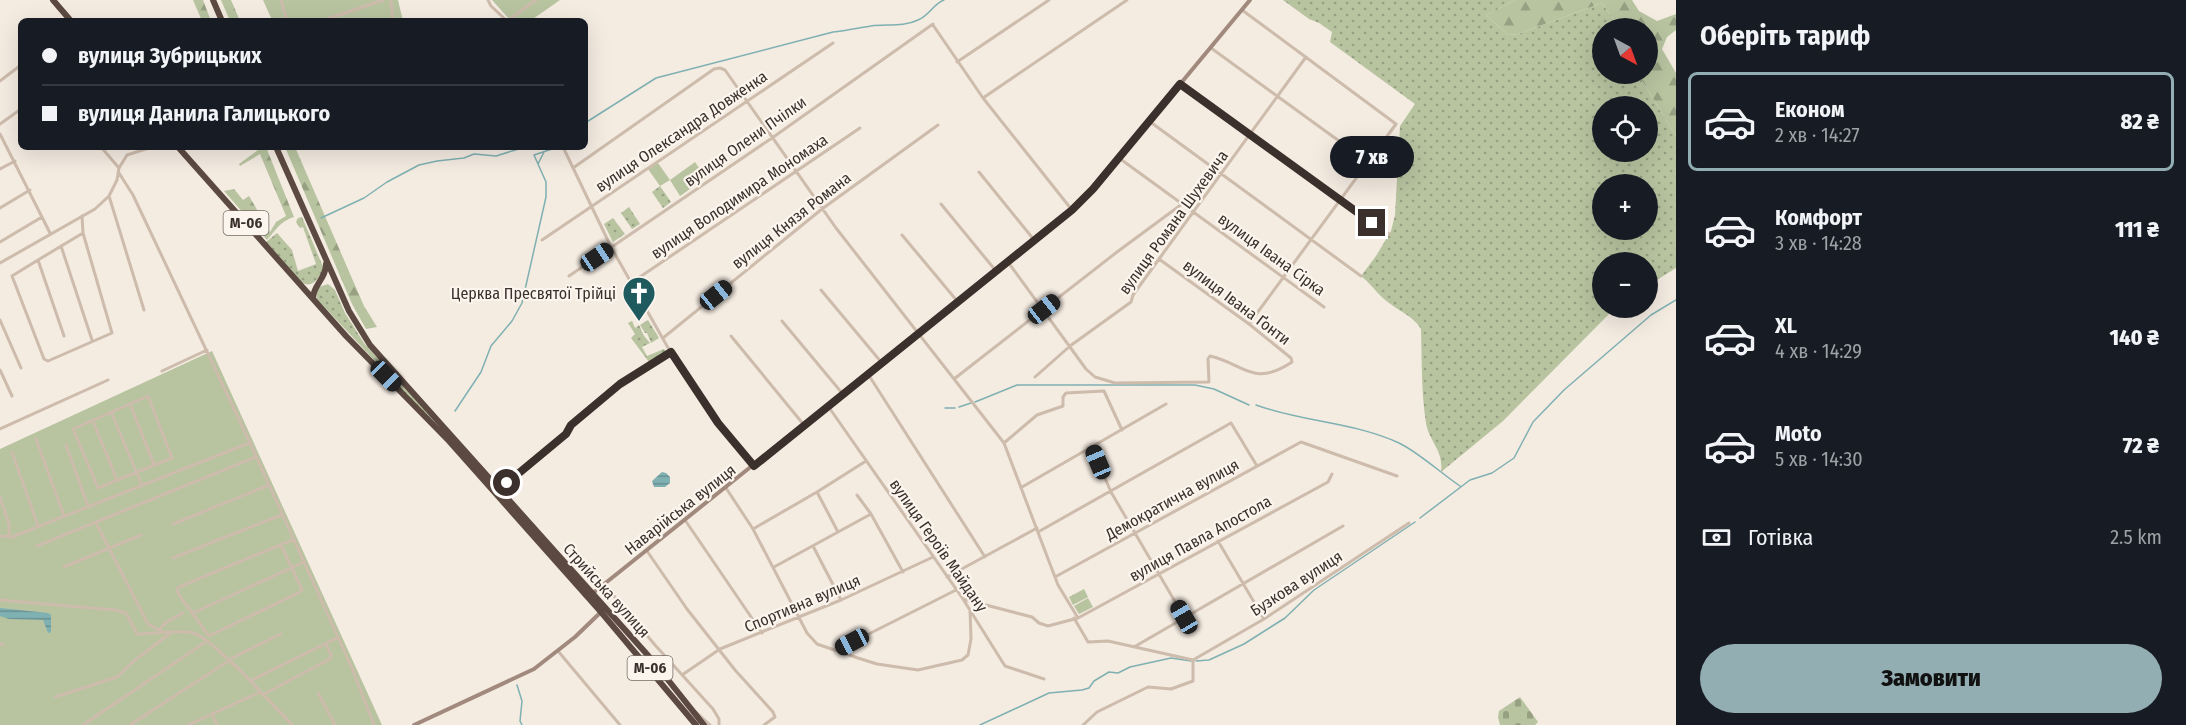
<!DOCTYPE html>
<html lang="uk">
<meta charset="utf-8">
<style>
body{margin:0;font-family:"Fira Sans Condensed",sans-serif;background:#242831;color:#f1f3f6;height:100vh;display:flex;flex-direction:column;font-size:22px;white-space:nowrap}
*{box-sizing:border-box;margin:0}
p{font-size:20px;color:#9ea1a6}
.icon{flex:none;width:33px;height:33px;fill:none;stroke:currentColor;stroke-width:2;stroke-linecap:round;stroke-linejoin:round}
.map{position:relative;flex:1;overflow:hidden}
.drawer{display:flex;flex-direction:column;background:#171b24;width:510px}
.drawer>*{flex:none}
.banner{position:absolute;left:18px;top:18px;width:570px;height:132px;border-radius:9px;box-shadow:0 6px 24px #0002;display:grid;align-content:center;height:132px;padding:0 24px;background:#171b24}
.needle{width:39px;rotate:139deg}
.tools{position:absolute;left:1592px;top:18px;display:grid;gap:12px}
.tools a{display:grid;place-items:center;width:66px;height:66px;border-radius:50%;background:#171b24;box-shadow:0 6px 24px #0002;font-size:30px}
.end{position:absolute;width:27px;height:27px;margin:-14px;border:8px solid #3b302b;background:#fff;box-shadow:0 0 0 3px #fff}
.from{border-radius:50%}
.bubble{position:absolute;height:42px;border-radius:21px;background:#171b24;box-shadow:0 6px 24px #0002;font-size:20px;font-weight:800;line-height:42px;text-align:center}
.car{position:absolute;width:18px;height:36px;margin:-18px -9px;border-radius:8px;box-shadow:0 0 4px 2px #0007;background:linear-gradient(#222 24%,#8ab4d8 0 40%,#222 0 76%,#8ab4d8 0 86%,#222 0)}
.banner b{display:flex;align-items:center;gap:21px;height:57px;font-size:22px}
.banner b+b{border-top:2px solid #363941}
.banner i{width:15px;height:15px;background:#f1f3f6}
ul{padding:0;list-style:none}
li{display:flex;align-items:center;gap:18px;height:99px;margin:0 12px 9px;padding:0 12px;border:3px solid transparent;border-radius:9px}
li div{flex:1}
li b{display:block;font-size:22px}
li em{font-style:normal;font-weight:800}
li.current{border-color:#92aeb2}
li>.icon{width:54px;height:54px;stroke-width:1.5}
h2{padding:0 24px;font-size:27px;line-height:72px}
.pay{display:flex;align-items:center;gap:15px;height:66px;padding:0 24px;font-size:22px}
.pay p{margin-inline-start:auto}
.action{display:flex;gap:12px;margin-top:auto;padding:12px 24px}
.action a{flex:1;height:69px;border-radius:36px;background:#92aeb2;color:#111;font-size:24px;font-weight:800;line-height:69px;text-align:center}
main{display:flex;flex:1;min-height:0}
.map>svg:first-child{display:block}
.grass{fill:url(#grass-dots);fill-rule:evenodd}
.forest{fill:url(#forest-firs)}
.cemetery{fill:url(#cemetery-stones)}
.park{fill:url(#park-tufts)}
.garden{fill:#b8c4a0}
.water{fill:url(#water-rules)}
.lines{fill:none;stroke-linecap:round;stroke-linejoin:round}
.stream{stroke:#7fb0b2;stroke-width:1.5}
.street{stroke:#cdbbac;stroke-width:3}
.secondary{stroke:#a18a7d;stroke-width:4}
.highway{stroke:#5c4a42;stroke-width:6}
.route{stroke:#3b302b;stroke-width:8}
.labels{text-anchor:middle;stroke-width:4.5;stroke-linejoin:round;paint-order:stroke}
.shield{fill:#fbf5ee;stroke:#756b66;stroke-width:1.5}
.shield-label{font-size:15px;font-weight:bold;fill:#3b302b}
.street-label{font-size:16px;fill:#3b302b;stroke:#fbf5ee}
.poi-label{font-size:16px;fill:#3b302b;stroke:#fbf5ee;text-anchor:end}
</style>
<main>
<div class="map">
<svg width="1676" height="725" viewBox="0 0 1676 725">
<defs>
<pattern id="grass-dots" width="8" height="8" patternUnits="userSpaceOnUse" patternTransform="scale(1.5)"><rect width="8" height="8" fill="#b8c4a0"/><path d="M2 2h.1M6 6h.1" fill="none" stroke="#97a083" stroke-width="1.8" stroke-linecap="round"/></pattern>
<pattern id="forest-firs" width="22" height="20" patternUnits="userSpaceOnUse" patternTransform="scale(1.5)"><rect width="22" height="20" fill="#b8c4a0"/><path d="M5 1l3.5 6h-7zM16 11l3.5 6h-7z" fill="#97a083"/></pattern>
<pattern id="cemetery-stones" width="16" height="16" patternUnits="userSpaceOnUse" patternTransform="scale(1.5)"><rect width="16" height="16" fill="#b8c4a0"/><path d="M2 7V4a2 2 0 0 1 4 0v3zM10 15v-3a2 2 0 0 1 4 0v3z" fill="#97a083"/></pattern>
<pattern id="park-tufts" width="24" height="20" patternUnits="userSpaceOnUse" patternTransform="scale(1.5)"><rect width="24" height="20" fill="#b8c4a0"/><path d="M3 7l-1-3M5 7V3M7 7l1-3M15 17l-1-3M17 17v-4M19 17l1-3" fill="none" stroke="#97a083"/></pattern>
<pattern id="water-rules" width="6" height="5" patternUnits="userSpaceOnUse" patternTransform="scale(1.5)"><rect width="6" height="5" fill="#7fb0b2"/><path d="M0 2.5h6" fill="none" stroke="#699091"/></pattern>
</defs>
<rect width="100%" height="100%" fill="#f4ebe1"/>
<path class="grass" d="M1283,0H1515L1486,15L1508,35L1518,34L1602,3L1614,20L1609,28H1602V74H1638L1676,136V268L1647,286V262H1602V308H1615L1503,421L1441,472C1444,450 1429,442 1426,423C1421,392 1422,360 1421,329C1413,315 1396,310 1384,299C1376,292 1370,283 1361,276L1376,256L1391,231L1395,215L1400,126L1415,104L1330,42L1332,32L1319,23L1309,19ZM1602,106H1647V152H1602ZM1602,184H1647V230H1602Z
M660,186L671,202L663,208L652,192Z
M629,207L640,224L632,229L621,213Z
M302,217L324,269C318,278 314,288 302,283L266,242L277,233L292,250L298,271L316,264L303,227L300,228L296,222L298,218Z
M613,218L625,234L613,242L604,224Z
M328,284L335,290L345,313L364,343L537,534L317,299L316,293L319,287Z
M648,320L659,338L651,343L647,333H645L640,325Z
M632,321L635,328L639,325L644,336L650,343L642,347L647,356L664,349L667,353L649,362L631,338L635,334L628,323Z"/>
<path class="forest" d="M193,0H203L211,21H202Z
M221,0H231L240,21H230Z
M1515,0H1632L1639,11L1657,21L1676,14V30L1667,37L1662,49L1676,73V136L1638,74H1647V28H1609L1614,20L1602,3L1518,34L1508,35L1486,15Z
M257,147H266L294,217C280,221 276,230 267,240L224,191L234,189L243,200L249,196L270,232L276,222L286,216L260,154L240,166L239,164L258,150Z
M285,147H295L364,306L377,327L366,329L352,304Z"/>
<path class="cemetery" d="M1520,697L1538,722L1535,725H1500L1498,717L1499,711Z"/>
<path class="park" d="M1084,589L1088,597L1073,605L1069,597Z"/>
<path class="garden" d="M263,0H398L403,21H271L272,20Z
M492,0H560L530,21H511Z
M695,162L706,178L680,196L670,180L660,186L648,169L658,163L670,180Z
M212,351L382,725H0V449Z
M1088,598L1093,607L1079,614L1074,606Z"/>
<path class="water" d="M662,472L666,473L670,477V483L665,487H654L652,481Z
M0,608L48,613L51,615V632L48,633L43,620L9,619L0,616Z"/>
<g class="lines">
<path class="stream" d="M585,123L656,78L833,32C846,31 858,28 871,26C886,24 904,27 918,20C929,16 933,4 944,0
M538,164L544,152
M321,218L364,198L387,182L419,165L437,161L464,158L474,154L496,156L525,147
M975,402L1017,385H1195L1214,389L1249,405
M1256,405C1302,422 1354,422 1399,443C1418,452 1442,474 1460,486
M959,407L971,403
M945,408H955
M455,411L481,372L491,346L512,321L522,303L546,197V182L534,155L552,149
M1420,518L1470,480L1492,473L1514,458L1533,422L1564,390L1651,315L1676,300
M1196,661L1209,660L1244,644L1285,618L1314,590L1415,522
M517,685L522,701L520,721L522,725
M980,725L1049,693L1082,690L1089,688L1094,681L1109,672L1118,673L1130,667L1171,658L1191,661"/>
<path class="street" d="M281,0L286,17L282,21
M391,0L393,21
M488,0L491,6L507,21
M1242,10L1396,124L1249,324
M321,21L383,0
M507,21L536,0
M933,25L983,98L1072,210
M1211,48L1368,162
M957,62L1049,0
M0,81L21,65
M1180,84L1389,234
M983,98L1127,0
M1149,121L1361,276
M0,124L21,109
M0,134L50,233
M101,147L119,168
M563,147L611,247L667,346L718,423L754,466
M1119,158L1324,307
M573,168L714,69L720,68L725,70L836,228L1004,443L1058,585L1078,618
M0,169L15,161
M979,172L1035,241
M119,173L133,195L252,447L352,668L374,725
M109,196L144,310
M941,204L996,271
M0,208L30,190
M902,235L958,302
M542,240L833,43
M0,242L42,217
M61,246L92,340
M38,260L12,276L44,359L48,361L112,333L83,233L82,216
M1008,262L1086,369L1095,377L1115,383L1209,382L1208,359L1210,356C1245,364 1253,388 1292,362L1291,358L1249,324L1159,259
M0,263L95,209L109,196L117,180L119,168L127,155L152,147
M569,276L772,138L933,24
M631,283L860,128
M821,290L882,363
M0,320L21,368
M782,321L842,393
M64,336L38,260L83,233
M731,336L804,425
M663,338L822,209L938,125
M0,370L12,396
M162,371L207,350
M868,374L985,557
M1035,377L1070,346L1131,302L1133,295L1159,259L1306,57
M954,379L1117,252L1182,204
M148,396L172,458L98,488L73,429Z
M130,404L154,465
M828,406L963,599L1005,666L1044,679
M111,412L142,485
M93,421L117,480
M0,429L108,380
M36,439L64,516
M1004,443L1037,415L1063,406V397L1066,393L1104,391L1122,430
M66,445L88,506
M1092,448L1111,492L1184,617
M12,452L38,526
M1022,487L1166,404
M726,488L753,529L807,633L817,644L858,658L877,664L918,670L962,660L968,655L971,639L970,610
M500,489L565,434L571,425L620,384L671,352
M817,492L838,532
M857,495L871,514L903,572
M0,497L9,524V535
M685,520L762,633
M96,523L148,624L165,633
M173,524L269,485
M753,529L817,492L866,461
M1038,532L1231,423L1257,466
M0,536L12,537L249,443
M1218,541L1264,619
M37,546L256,457
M813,546L841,600
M647,551L687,609L735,670L773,712L775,717L764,725
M173,558L281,515
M64,567L141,535
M774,567L871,514
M947,577L1037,528
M1055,577L1301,442L1397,476
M604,584L655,645L713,709L719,719V725
M963,599L1032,617L1039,623L1048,626L1078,618L1328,482L1332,474
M0,600L115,610L126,613L137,634C155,634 176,629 193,633C212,637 275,707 292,725
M193,613L302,563
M1074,618L1088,642L1108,641L1193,660
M160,629L165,623L183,613
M209,636L179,595L177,590L179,587L292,540
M209,636L300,592L302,590L283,549L279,546
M0,644L3,645
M1134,647L1343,526
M837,650L956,590
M558,651L620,725
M1193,660L1264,619L1409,523
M682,675L720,649L841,600L933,557
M250,681L337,638
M318,693L335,725
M262,695L330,659L331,655L326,644
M55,697L117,677L135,660L172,632
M696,712L710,725
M212,714L217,725
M83,725L207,641
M130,725L236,656L281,634
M188,725L260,692
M1083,725L1097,712L1148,687L1171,689L1193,681V660"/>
<path class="secondary" d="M593,593L1072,210L1093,189L1250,0
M414,725L534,669L575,637L601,612"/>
<path class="highway" d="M53,0L71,21
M213,0L222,21
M178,147L346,336L449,441L601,612L696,725
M276,147L349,311L370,345L653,661L704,725
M313,298C313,285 326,279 326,264"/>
</g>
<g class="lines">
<path class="route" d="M507,483L566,434L571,425L620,384L671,352L718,423L754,466L1072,210L1093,189L1180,84L1372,223"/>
</g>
<defs>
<symbol id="church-pin" viewBox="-11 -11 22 30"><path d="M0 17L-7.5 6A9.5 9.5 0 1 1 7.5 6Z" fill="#1f5a5e" stroke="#fbf5ee"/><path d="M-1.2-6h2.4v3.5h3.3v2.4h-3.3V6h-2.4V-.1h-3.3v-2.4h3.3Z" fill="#fff"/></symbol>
</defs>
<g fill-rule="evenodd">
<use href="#church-pin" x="620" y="274" width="38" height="52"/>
</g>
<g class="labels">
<g class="shield">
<rect x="223.5" y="211" width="45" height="24" rx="4.5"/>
<rect x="627.5" y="656" width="45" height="24" rx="4.5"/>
</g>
<g class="shield-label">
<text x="246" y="228">М-06</text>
<text x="650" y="673">М-06</text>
</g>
<g class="street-label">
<text transform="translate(681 131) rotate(-34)" y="6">вулиця Олександра Довженка</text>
<text transform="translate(745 141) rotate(-35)" y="6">вулиця Олени Пчілки</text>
<text transform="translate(739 196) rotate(-34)" y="6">вулиця Володимира Мономаха</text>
<text transform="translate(791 220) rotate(-38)" y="6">вулиця Князя Романа</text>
<text transform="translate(1173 222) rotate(-54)" y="6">вулиця Романа Шухевича</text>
<text transform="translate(1272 254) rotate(36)" y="6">вулиця Івана Сірка</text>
<text transform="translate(1237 302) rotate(37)" y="6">вулиця Івана Ґонти</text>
<text transform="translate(1172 499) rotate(-29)" y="6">Демократична вулиця</text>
<text transform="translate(680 509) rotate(-38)" y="6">Наварійська вулиця</text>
<text transform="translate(1200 538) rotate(-29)" y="6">вулиця Павла Апостола</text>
<text transform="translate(939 545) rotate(55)" y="6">вулиця Героїв Майдану</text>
<text transform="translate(1296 583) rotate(-33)" y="6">Бузкова вулиця</text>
<text transform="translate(607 590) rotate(48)" y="6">Стрийська вулиця</text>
<text transform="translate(802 603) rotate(-23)" y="6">Спортивна вулиця</text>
</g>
<g class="poi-label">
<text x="616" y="299">Церква Пресвятої Трійці</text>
</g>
</g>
</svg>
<div class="tools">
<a><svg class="needle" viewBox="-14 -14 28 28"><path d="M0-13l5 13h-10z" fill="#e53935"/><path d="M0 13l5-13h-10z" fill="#9ea1a6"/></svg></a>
<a><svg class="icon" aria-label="locate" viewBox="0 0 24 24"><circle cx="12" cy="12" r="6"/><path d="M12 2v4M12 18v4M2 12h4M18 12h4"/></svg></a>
<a>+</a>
<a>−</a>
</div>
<i class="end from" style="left:507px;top:483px"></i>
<i class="end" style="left:1372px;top:223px"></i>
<div class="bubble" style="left:1330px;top:136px;width:84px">7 хв</div>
<i class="car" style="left:597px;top:257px;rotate:56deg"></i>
<i class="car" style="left:716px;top:295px;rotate:51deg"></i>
<i class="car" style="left:1044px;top:309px;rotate:52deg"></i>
<i class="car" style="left:386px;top:376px;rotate:135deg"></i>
<i class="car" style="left:1098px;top:462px;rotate:337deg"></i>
<i class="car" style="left:1184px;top:617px;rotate:330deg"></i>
<i class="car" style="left:852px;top:642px;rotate:242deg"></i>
<div class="banner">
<b><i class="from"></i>вулиця Зубрицьких</b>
<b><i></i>вулиця Данила Галицького</b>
</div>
</div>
<section class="drawer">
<h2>Оберіть тариф</h2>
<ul>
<li class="current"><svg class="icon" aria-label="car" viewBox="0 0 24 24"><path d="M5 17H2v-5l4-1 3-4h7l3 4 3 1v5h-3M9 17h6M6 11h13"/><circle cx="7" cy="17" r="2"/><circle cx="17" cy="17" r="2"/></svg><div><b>Економ</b><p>2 хв · 14:27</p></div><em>82 ₴</em></li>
<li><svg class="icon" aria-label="car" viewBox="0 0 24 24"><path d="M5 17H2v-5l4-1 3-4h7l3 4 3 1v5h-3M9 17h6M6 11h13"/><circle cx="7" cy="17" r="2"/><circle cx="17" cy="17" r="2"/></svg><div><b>Комфорт</b><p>3 хв · 14:28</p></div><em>111 ₴</em></li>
<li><svg class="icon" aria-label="car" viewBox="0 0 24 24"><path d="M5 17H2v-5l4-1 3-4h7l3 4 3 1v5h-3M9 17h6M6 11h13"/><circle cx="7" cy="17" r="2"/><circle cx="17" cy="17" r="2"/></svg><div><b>XL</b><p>4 хв · 14:29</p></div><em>140 ₴</em></li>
<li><svg class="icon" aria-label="car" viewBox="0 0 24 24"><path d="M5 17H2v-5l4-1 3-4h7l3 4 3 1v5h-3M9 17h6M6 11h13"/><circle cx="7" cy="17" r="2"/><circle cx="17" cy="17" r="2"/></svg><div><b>Moto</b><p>5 хв · 14:30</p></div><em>72 ₴</em></li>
</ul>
<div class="pay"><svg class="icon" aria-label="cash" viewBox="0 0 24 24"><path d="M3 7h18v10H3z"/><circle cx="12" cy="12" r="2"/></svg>Готівка<p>2.5 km</p></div>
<div class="action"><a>Замовити</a></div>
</section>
</main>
